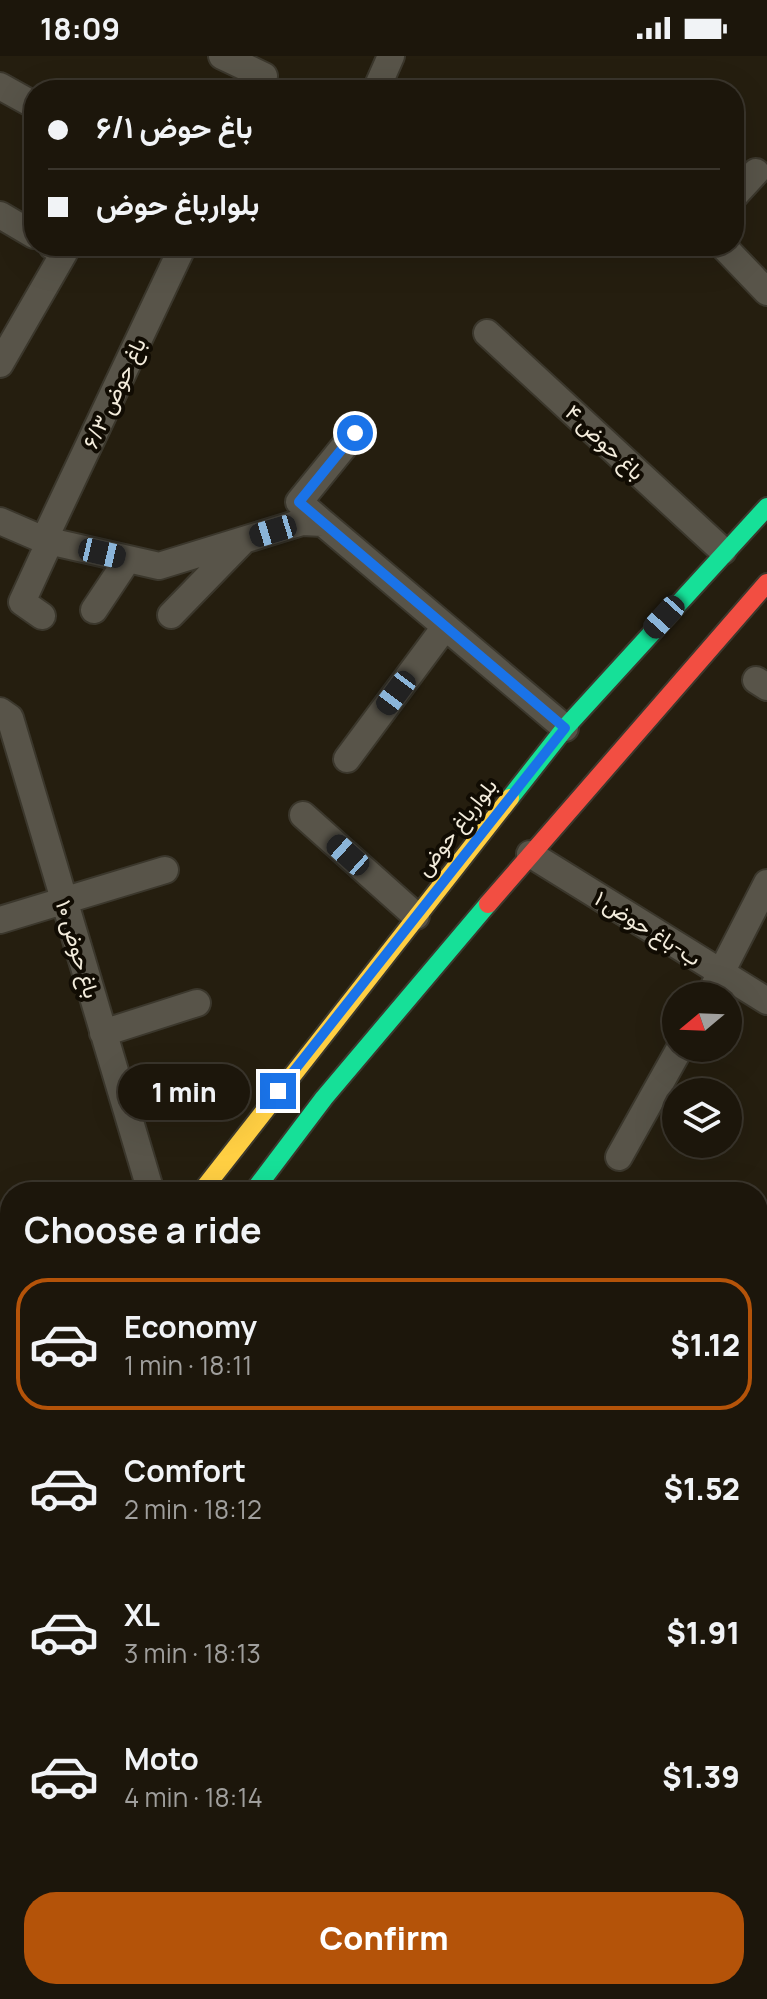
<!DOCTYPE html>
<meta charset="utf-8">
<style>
body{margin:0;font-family:Manrope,Vazirmatn,sans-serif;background:#251f14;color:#f1f3f6;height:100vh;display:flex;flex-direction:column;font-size:30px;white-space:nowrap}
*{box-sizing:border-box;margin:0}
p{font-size:26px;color:#a09f9d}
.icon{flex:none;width:44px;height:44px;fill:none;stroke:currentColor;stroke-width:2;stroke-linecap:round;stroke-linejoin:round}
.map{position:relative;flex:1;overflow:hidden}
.drawer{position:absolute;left:0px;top:1126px;width:768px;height:818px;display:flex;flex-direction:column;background:#1c160b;border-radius:32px 32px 0 0;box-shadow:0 8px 32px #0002,0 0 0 2px #3a352c}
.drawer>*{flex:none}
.top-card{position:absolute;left:24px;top:24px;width:720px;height:176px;border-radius:32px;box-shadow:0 8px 32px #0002,0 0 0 2px #3a352c;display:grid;align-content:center;height:176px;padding:0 24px;background:#1c160b}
.needle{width:52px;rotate:251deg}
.fabs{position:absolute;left:662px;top:926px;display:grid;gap:16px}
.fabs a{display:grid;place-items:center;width:80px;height:80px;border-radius:50%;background:#1c160b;box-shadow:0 8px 32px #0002,0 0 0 2px #3a352c;font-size:40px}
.end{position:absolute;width:36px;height:36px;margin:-18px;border:10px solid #1a73e8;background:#fff;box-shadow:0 0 0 4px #fff}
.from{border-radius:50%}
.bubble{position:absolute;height:56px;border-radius:28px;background:#1c160b;box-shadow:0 8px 32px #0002,0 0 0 2px #3a352c;font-size:26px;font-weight:800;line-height:56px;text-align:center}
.car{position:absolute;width:24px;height:48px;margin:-24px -12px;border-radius:10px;box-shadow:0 0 6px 2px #0007;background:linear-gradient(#222 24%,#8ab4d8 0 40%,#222 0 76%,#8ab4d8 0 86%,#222 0)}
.top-card b{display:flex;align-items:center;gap:28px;height:76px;font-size:30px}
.top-card b+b{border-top:2px solid #3a352c}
.top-card i{width:20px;height:20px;background:#f1f3f6}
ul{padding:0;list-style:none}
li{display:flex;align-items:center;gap:24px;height:132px;margin:0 16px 12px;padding:0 8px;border:4px solid transparent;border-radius:32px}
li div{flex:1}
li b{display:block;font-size:30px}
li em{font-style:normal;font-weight:800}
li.active{border-color:#b45309}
li>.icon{width:72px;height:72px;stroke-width:1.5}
h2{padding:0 24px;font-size:36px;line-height:96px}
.primary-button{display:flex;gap:16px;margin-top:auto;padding:16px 24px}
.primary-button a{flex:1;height:92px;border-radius:32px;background:#b45309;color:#fff;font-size:32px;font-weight:800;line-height:92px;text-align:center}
.status{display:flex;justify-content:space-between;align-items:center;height:56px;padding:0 40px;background:#1c160b;direction:ltr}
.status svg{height:22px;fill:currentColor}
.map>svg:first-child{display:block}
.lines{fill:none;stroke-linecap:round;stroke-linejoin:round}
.street-casing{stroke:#3b372c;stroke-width:30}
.fast-casing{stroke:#3b372c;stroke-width:22}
.slow-casing{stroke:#3b372c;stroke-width:22}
.jam-casing{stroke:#3b372c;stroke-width:22}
.street{stroke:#585449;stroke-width:26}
.fast{stroke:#16e098;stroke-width:18}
.slow{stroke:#ffcf43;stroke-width:18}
.jam{stroke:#f24e42;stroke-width:18}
.route{stroke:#1a73e8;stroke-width:10}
.labels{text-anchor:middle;stroke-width:8;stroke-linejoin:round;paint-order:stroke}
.street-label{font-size:22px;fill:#f3ecdc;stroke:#110c03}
</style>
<div class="status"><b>18:09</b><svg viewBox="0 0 49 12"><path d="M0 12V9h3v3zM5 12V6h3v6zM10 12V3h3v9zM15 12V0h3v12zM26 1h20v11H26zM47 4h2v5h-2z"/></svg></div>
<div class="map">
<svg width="767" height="1943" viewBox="0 0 767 1943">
<rect width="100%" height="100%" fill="#251e0f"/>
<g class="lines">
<defs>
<path id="street" d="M222,0L264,20
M0,30L34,49
M376,34L391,0
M734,140L756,116
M0,159L34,179
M723,190L767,236
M487,277L723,495
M0,308L64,197L52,190
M0,465L44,484L159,510L302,466L323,467L565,672
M323,467L299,446L355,377
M44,484L183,190
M94,554L128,503
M171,559L242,486
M42,560L22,546L50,485
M756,624L767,631
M0,655L10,662L151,1136
M347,703L445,571
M303,759L416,860
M530,798L767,945
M0,864L165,814
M709,940L767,827
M103,977L197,947
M619,1101L680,992
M758,1447L767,1435
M758,1656L767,1663
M0,1868L10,1856
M455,1934L468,1943"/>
<path id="fast" d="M510,742L565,672L767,451
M253,1136L324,1042L488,848
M0,1439L10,1428"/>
<path id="slow" d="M201,1136L510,742"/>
<path id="jam" d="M488,848L767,527
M0,1376L10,1365
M0,1810L10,1819
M154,1934L165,1943"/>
</defs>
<use href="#street" class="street-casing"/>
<use href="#fast" class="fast-casing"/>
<use href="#slow" class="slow-casing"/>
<use href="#jam" class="jam-casing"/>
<use href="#street" class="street"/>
<use href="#fast" class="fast"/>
<use href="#slow" class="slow"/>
<use href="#jam" class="jam"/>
</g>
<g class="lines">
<path class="route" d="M278,1035L565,672L299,446L355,377"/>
</g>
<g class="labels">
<g class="street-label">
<text transform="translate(114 337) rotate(-65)" y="8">۶/۳ باغ حوض</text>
<text transform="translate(605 386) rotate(43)" y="8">۴ باغ حوض</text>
<text transform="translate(456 771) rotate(-52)" y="8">بلوارباغ حوض</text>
<text transform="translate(648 872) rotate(32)" y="8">۱ ب-باغ حوض</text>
<text transform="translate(78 893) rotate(73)" y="8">۱۰ باغ حوض</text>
</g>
</g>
</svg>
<div class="fabs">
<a><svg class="needle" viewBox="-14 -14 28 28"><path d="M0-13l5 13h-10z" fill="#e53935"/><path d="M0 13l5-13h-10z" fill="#a09f9d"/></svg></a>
<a><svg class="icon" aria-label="layers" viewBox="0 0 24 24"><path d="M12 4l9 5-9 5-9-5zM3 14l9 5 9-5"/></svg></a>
</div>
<i class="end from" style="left:355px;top:377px"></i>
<i class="end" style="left:278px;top:1035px"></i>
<div class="bubble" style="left:118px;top:1008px;width:132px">1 min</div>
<i class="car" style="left:273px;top:475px;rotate:253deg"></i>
<i class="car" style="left:102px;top:497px;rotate:103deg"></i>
<i class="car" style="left:664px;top:561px;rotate:222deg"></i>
<i class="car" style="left:396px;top:637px;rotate:217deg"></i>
<i class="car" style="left:348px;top:799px;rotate:312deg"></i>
<div class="top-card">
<b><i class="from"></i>۶/۱ باغ حوض</b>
<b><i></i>بلوارباغ حوض</b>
</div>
<section class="drawer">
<h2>Choose a ride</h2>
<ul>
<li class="active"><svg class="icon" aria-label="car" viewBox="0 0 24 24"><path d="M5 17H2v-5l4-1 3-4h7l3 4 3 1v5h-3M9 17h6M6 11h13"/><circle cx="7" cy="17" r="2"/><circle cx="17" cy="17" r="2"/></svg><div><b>Economy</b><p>1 min · 18:11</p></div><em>$1.12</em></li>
<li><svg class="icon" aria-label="car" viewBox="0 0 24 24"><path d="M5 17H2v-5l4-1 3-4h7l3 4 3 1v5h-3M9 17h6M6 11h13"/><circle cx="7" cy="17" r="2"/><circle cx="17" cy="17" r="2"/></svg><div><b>Comfort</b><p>2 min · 18:12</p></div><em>$1.52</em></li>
<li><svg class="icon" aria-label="car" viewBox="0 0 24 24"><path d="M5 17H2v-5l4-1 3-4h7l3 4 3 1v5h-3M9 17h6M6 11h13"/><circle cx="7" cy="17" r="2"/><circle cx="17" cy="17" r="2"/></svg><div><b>XL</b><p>3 min · 18:13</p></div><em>$1.91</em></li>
<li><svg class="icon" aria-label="car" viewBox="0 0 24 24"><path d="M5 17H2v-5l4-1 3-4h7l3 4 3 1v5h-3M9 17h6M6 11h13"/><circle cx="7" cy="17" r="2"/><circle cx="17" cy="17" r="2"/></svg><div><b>Moto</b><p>4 min · 18:14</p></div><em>$1.39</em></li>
</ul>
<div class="primary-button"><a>Confirm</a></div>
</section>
</div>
